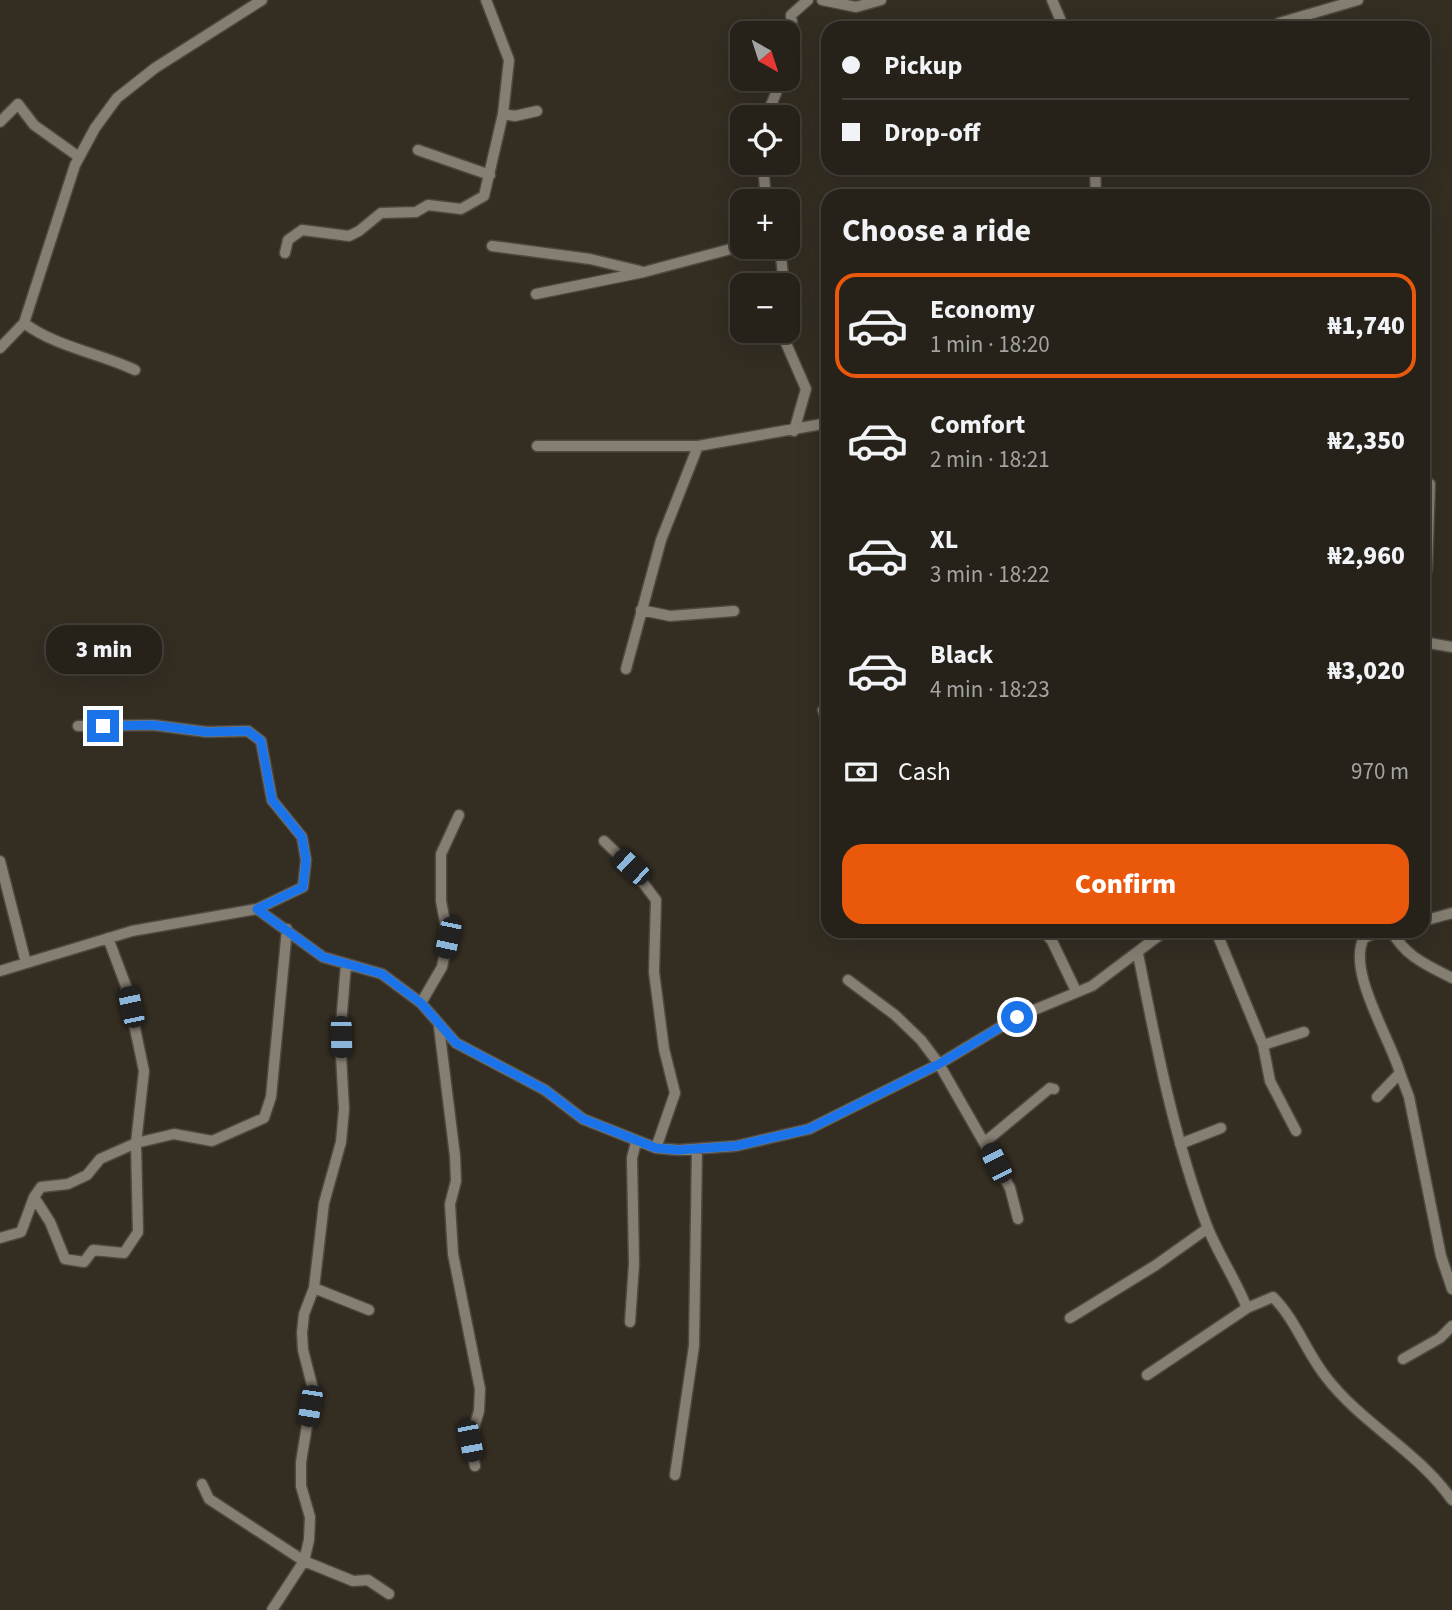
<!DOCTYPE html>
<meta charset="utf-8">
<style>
body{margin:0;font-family:"Source Sans 3",sans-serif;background:#2e2a23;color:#f1f3f6;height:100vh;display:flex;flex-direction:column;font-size:26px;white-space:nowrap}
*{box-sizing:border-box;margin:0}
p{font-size:23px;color:#a4a4a2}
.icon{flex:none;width:38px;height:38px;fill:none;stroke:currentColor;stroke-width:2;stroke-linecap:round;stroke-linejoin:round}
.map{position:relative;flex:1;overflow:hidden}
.details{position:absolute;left:821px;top:189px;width:609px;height:749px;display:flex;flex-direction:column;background:#26221a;border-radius:21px;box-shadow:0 7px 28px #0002,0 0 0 2px #423f39}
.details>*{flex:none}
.top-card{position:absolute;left:821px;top:21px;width:609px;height:154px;border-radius:21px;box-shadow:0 7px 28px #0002,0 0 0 2px #423f39;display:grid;align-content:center;height:154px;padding:0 21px;background:#26221a}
.needle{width:46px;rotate:141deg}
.fabs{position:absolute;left:730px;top:21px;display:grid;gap:14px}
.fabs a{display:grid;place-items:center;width:70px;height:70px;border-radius:14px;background:#26221a;box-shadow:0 7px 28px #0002,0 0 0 2px #423f39;font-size:35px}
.end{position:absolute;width:32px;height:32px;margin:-16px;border:9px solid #1a73e8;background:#fff;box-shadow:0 0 0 4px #fff}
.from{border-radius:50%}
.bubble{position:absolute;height:49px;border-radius:21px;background:#26221a;box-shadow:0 7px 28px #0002,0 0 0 2px #423f39;font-size:23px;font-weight:800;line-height:49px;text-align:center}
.car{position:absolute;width:21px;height:42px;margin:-21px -10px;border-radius:9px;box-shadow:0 0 5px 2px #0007;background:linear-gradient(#222 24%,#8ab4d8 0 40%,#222 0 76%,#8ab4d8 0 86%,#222 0)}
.top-card b{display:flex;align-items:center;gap:24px;height:66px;font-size:26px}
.top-card b+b{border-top:2px solid #423f39}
.top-card i{width:18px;height:18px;background:#f1f3f6}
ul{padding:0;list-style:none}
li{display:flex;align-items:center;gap:21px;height:105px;margin:0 14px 10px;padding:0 7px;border:4px solid transparent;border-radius:21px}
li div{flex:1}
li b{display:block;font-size:26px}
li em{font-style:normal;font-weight:800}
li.active{border-color:#ea580c}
li>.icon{width:63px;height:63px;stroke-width:1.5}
h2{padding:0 21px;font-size:32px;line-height:84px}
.pay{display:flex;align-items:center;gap:18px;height:77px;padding:0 21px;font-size:26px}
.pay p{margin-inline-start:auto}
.primary-button{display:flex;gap:14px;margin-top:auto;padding:14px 21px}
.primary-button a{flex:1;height:80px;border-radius:21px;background:#ea580c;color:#fff;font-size:28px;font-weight:800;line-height:80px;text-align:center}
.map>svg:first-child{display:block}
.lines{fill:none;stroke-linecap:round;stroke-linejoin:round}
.minor-casing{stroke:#4e4940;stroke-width:13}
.minor{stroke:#857e72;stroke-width:10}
.route{stroke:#1a73e8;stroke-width:9}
</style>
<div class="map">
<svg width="1452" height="1610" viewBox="0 0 1452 1610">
<rect width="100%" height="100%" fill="#332d22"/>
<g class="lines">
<defs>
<path id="minor" d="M486,0L509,60L503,114L515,116L537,111
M822,0L856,7L881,0
M1052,0L1064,28
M1280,28L1279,23L1358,0
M788,66L794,41L791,15L808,0
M766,117L782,79
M0,122L18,104L34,125L79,157
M418,150L490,175
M763,163L766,201
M1095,168L1096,196
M492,246L590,259L640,271
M780,247L784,285
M285,253L288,240L302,230L349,236L359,231L381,213L416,212L428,205L461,209L484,196L503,114
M536,294L644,272L742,246
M24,323C56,347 99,353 135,370
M785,331V341L806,389L794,431
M0,348L24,323L75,165L95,128L117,98L155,68L262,0
M537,446H698L828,423
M1423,584L1427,568L1430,484
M641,610L670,616L734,611
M1423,642L1452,647
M626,669L661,540L698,446
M823,710L828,722
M78,726L153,725L207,732L248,731L261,741L272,800L302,837L306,860L303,887L257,909
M604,841L631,867L656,900L654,972L664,1049L675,1093L656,1148
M0,861L26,963
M1423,921L1452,913
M1043,931L1052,941L1076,991
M1216,931L1263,1045
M1392,931C1404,956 1429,966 1452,978
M108,938L126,986L144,1071L136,1143L138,1232L124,1253L93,1250L84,1262L65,1259L50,1222L34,1197L41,1187L68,1184L87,1175L100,1159L136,1143L174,1134L212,1141L264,1118L271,1097L287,929
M1138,954C1156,1045 1174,1139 1207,1226C1218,1254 1236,1280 1247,1308L1147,1375
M0,971L132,931L257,909L323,957L382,974L421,1003L456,1043L545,1090L583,1119L656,1148L678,1150L736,1146L809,1129L939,1064L1017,1017L1092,986L1165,931
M848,980L895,1015L921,1040L939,1064L1010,1188L1018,1219
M421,1003L442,967L448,938L441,901V854L459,815
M439,1027L455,1156L456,1181L450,1204L453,1254L480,1389L479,1411L470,1441L475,1466
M1400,1073L1409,1097L1441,1256L1452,1289
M1377,1097L1400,1073C1391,1040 1346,970 1364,938L1379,931
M1296,1131L1270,1081L1263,1045L1304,1032
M985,1142L1050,1088L1054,1089
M1180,1144L1221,1128
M0,1238L21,1232L34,1197
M314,1288L369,1310
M1247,1308L1273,1297C1296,1320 1306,1352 1326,1377C1362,1424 1419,1452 1452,1500
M1070,1318L1156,1265L1208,1228
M630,1322L634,1264L632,1158L636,1142
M1403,1359L1440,1338L1452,1326
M675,1475L694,1346L697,1149
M202,1484L209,1499L304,1561L353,1581L368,1580L389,1594
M272,1610L304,1561L309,1540L310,1517L301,1486V1462L313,1389L303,1350L302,1333L304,1314L314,1288L324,1203L341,1142L344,1109L340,1037L346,964"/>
</defs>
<use href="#minor" class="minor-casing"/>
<use href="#minor" class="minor"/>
</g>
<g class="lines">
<path class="route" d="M103,726L153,725L207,732L248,731L261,741L272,800L302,837L306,860L303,887L257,909L323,957L382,974L421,1003L456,1043L545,1090L583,1119L656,1148L678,1150L736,1146L809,1129L939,1064L1017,1017"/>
</g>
</svg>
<div class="fabs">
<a><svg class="needle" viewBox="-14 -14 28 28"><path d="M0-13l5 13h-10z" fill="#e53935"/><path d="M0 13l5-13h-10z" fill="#a4a4a2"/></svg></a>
<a><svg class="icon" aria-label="locate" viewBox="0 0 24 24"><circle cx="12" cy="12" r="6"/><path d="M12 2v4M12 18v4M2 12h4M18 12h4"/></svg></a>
<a>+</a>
<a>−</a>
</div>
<i class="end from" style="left:1017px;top:1017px"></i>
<i class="end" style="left:103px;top:726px"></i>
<div class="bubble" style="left:46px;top:625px;width:116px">3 min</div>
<i class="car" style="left:631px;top:867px;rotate:313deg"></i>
<i class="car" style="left:448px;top:938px;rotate:192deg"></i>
<i class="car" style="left:131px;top:1007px;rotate:348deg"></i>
<i class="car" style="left:341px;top:1037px;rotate:179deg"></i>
<i class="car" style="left:996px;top:1163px;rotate:333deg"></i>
<i class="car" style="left:310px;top:1406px;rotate:189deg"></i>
<i class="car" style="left:470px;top:1441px;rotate:169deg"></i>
<div class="top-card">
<b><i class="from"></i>Pickup</b>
<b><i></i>Drop-off</b>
</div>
<section class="details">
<h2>Choose a ride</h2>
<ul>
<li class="active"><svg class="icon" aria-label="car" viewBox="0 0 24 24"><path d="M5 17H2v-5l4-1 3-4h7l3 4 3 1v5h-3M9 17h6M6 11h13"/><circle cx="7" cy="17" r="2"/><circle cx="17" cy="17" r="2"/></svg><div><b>Economy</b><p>1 min · 18:20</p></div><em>₦1,740</em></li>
<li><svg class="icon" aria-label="car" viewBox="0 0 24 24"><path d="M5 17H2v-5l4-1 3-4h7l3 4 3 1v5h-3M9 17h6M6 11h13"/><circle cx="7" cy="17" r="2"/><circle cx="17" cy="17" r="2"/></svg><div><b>Comfort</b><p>2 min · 18:21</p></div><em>₦2,350</em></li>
<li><svg class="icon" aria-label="car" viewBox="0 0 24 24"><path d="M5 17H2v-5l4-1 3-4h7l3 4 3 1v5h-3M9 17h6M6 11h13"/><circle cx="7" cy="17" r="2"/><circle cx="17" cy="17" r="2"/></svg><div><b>XL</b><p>3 min · 18:22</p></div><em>₦2,960</em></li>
<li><svg class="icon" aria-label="car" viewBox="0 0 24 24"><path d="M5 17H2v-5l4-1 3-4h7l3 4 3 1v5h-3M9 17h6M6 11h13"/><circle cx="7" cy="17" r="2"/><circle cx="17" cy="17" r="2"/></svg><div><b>Black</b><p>4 min · 18:23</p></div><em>₦3,020</em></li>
</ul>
<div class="pay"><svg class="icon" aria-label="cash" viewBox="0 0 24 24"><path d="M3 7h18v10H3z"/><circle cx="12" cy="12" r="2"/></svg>Cash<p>970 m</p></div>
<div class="primary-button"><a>Confirm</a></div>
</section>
</div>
